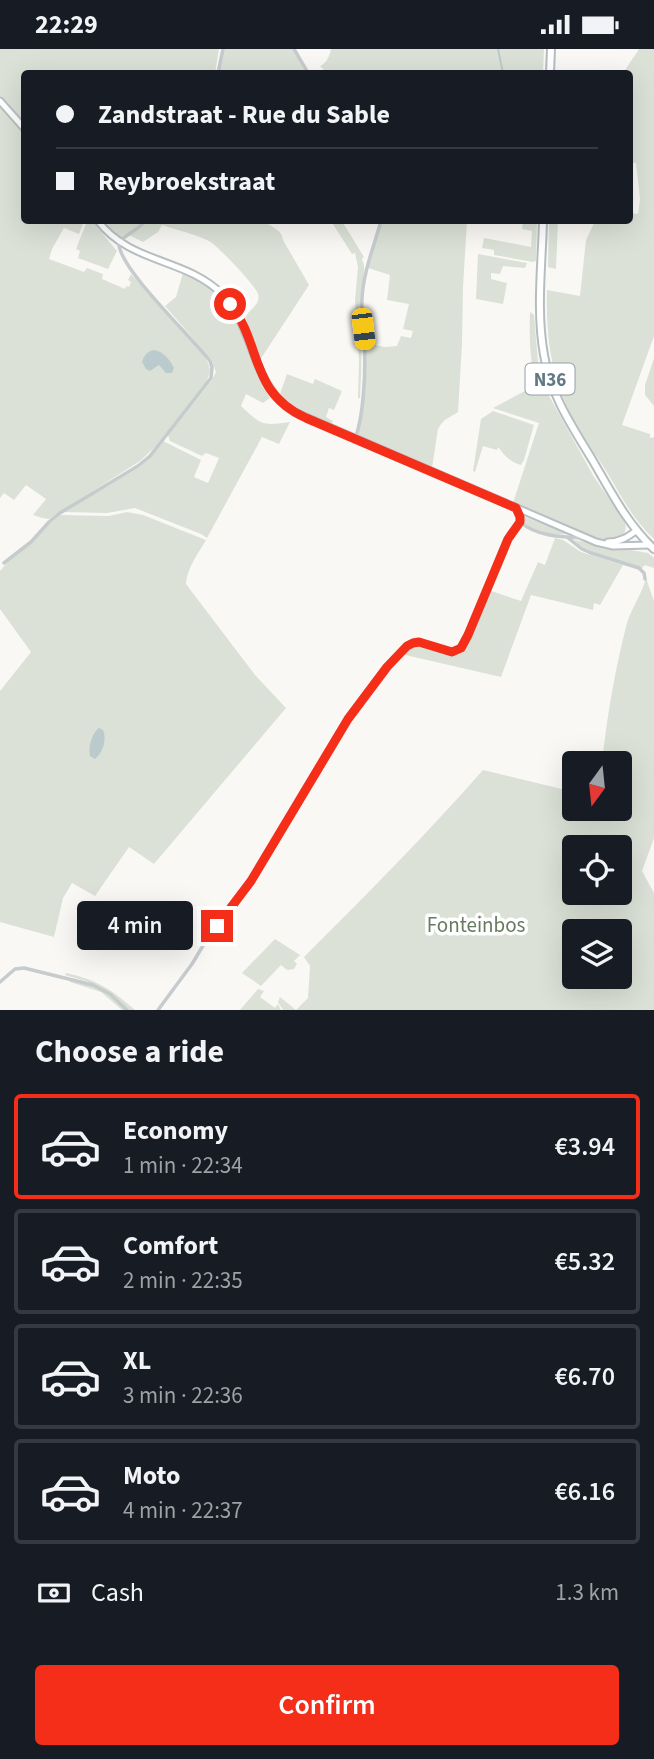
<!DOCTYPE html>
<meta charset="utf-8">
<style>
body{margin:0;font-family:"Source Sans 3",sans-serif;background:#242831;color:#f1f3f6;height:100vh;display:flex;flex-direction:column;font-size:26px;white-space:nowrap}
*{box-sizing:border-box;margin:0}
p{font-size:23px;color:#9ea1a6}
.icon{flex:none;width:38px;height:38px;fill:none;stroke:currentColor;stroke-width:2;stroke-linecap:round;stroke-linejoin:round}
.map{position:relative;height:961px;overflow:hidden}
.sheet{display:flex;flex-direction:column;background:#171b24;flex:1}
.sheet>*{flex:none}
.banner{position:absolute;left:21px;top:21px;width:612px;height:154px;border-radius:7px;box-shadow:0 7px 28px #0002;display:grid;align-content:center;height:154px;padding:0 35px;background:#171b24}
.needle{width:46px;rotate:195deg}
.fabs{position:absolute;left:562px;top:702px;display:grid;gap:14px}
.fabs a{display:grid;place-items:center;width:70px;height:70px;border-radius:7px;background:#171b24;box-shadow:0 7px 28px #0002;font-size:35px}
.end{position:absolute;width:32px;height:32px;margin:-16px;border:9px solid #f52e19;background:#fff;box-shadow:0 0 0 4px #fff}
.from{border-radius:50%}
.bubble{position:absolute;height:49px;border-radius:7px;background:#171b24;box-shadow:0 7px 28px #0002;font-size:23px;font-weight:600;line-height:49px;text-align:center}
.car{position:absolute;width:21px;height:42px;margin:-21px -10px;border-radius:9px;box-shadow:0 0 5px 2px #0007;background:linear-gradient(#f5c518 24%,#345 0 40%,#f5c518 0 76%,#345 0 86%,#f5c518 0)}
.banner b{display:flex;align-items:center;gap:24px;height:66px;font-size:26px}
.banner b+b{border-top:2px solid #363941}
.banner i{width:18px;height:18px;background:#f1f3f6}
ul{padding:0;list-style:none}
li{display:flex;align-items:center;gap:21px;height:105px;margin:0 14px 10px;padding:0 21px;border:4px solid #363941;border-radius:7px}
li div{flex:1}
li b{display:block;font-size:26px}
li em{font-style:normal;font-weight:600}
li.current{border-color:#f52e19}
li>.icon{width:63px;height:63px;stroke-width:1.5}
h2{padding:0 35px;font-size:32px;line-height:84px}
.pay{display:flex;align-items:center;gap:18px;height:77px;padding:0 35px;font-size:26px}
.pay p{margin-inline-start:auto}
.button{display:flex;gap:14px;margin-top:auto;padding:14px 35px}
.button a{flex:1;height:80px;border-radius:7px;background:#f52e19;color:#fff;font-size:28px;font-weight:600;line-height:80px;text-align:center}
.status{display:flex;justify-content:space-between;align-items:center;height:49px;padding:0 35px;background:#171b24;direction:ltr}
.status svg{height:19px;fill:currentColor}
.map>svg:first-child{display:block}
.green{fill:#dbe1d6;fill-rule:evenodd}
.water{fill:#bbcbcd}
.lines{fill:none;stroke-linecap:round;stroke-linejoin:round}
.stream{stroke:#bbcbcd;stroke-width:2}
.secondary-casing{stroke:#b7bfc3;stroke-width:9}
.primary-casing{stroke:#b6bdc0;stroke-width:10}
.street{stroke:#c6cbce;stroke-width:3.5}
.secondary{stroke:#fff;stroke-width:5}
.primary{stroke:#fff;stroke-width:6}
.route{stroke:#f52e19;stroke-width:9}
.labels{text-anchor:middle;stroke-width:7;stroke-linejoin:round;paint-order:stroke}
.shield{fill:#fff;stroke:#90a1a9;stroke-width:2}
.shield-label{font-size:19px;font-weight:bold;fill:#607984}
.park-label{font-size:21px;fill:#687a60;stroke:#fff}
</style>
<div class="status"><b>22:29</b><svg viewBox="0 0 49 12"><path d="M0 12V9h3v3zM5 12V6h3v6zM10 12V3h3v9zM15 12V0h3v12zM26 1h20v11H26zM47 4h2v5h-2z"/></svg></div>
<div class="map">
<svg width="654" height="961" viewBox="0 0 654 961">
<rect width="100%" height="100%" fill="#f9f8f5"/>
<path class="green" d="M0,0H219L215,24H24V75L0,47Z
M223,0H292L306,24H219Z
M331,0H544L543,24H337L324,21L320,17C327,14 330,6 331,0Z
M639,0H654V287L622,376L650,385V389L654,388V490C634,472 621,447 608,425C593,401 575,377 564,351C549,315 546,279 547,241L580,247L586,191L595,172H630V164L638,165L640,150L636,114H630V24H623Z
M0,57L24,85V172H84L79,185L64,179L52,200L49,210L84,223L87,219L103,225L102,230L125,240L126,237L129,238L131,233L128,231L131,225L202,304C210,315 213,322 205,335L155,398L140,412L49,470L42,469L33,466L46,450L26,436L14,451L4,444L0,449Z
M87,172H92L117,202L108,220L78,209L80,202L76,200Z
M101,172H263C271,178 282,180 283,191L309,236L260,311L268,327L280,345L287,325L313,335L315,330L342,342L334,361L329,359L326,368L333,372L331,376C319,371 307,367 296,360C264,341 255,301 245,267C251,261 261,254 258,245C256,237 217,196 209,192C195,185 177,181 162,176L158,183L143,193L129,186L123,191Z
M331,172H342L364,208L362,210C367,221 362,231 362,243C362,279 362,314 360,349H358L359,312L355,251L358,218L355,204L352,205Z
M382,172H467L463,238L462,295L458,363C449,369 443,370 438,380L432,419L358,387L363,352L365,294L385,298L397,297L401,287L411,289L413,282L403,280L409,255L387,251L390,226L368,219Z
M523,172H537L536,212L533,213L494,206V201L482,199L484,189L531,198L532,182L522,180Z
M549,172H558L556,220L548,218Z
M478,205L527,214L525,219L503,217L500,225L491,224V230L507,234L503,255L476,250Z
M183,224C196,231 209,236 219,247C245,276 250,317 270,349L263,354L246,345L241,357C261,376 262,377 290,373L279,395L262,388L207,489L201,485L135,459L107,464L64,463L140,418L163,392L201,411L194,428L208,434L219,409L206,404L202,407L170,392L168,386L212,331L216,323L211,310L165,257L176,248Z
M530,263L534,266L538,313L548,345L594,428L624,471C631,489 615,492 601,490C590,488 580,482 570,478C551,470 532,462 513,454L539,374L493,359L536,336C530,312 529,289 530,263Z
M654,309V357L645,346V336Z
M493,362L534,376L524,411L521,416C510,413 505,407 498,398L497,401L483,397L475,423L473,422L481,370Z
M127,463L143,466L206,491C198,505 187,519 186,535L255,626L286,659L154,815L129,798L95,847L72,834L63,849L54,888L0,873V642L31,603L0,560V522L6,515L31,494L45,479L60,466L109,467Z
M522,467L565,483L566,485C550,487 535,483 522,473Z
M555,489L563,491L581,503L623,516L600,556L594,554L593,561L531,546L501,628L401,605C405,601 410,596 415,595C432,592 449,614 464,598L488,541L521,552L538,513L545,516Z
M574,491L648,504L654,509V519L645,516L642,519L589,502L583,499Z
M646,529L654,552V789L642,822L654,844V961H283L278,953L280,948L296,961L308,949L310,917L304,908C365,847 426,786 483,721L574,743V760H620V714H602C607,667 615,620 627,574C632,558 642,545 646,529ZM574,798H620V844H574ZM574,882H620V928H574Z
M275,890L300,906L294,912L297,915L294,920L287,921L281,916L261,937L242,924Z
M66,924C95,930 113,941 135,961H122L101,943L70,933L71,931L88,936L89,933L65,926Z
M258,940L264,942L260,948L275,959L278,955L281,961H240Z"/>
<path class="water" d="M154,301C163,302 171,312 174,319L172,324H166L159,316L150,322L146,320L142,313C144,306 148,302 154,301Z
M99,679L103,681C107,690 103,704 95,710L90,707C88,698 92,684 99,679Z"/>
<g class="lines">
<path class="stream" d="M498,0L503,24"/>
<defs>
<path id="secondary" d="M0,52L24,79
M98,172C131,215 186,209 222,245C256,280 250,336 294,363L596,493L613,497L649,496
M608,493C620,493 628,488 637,481"/>
<path id="primary" d="M550,24L551,0
M543,172C542,215 536,262 544,306C550,345 573,379 593,412C611,443 628,476 654,500"/>
</defs>
<use href="#secondary" class="secondary-casing"/>
<use href="#primary" class="primary-casing"/>
<path class="street" d="M294,0L308,24
M218,24L223,0
M355,390C364,366 366,319 364,293C363,279 361,265 362,250C363,224 374,197 381,172
M516,459L520,468V473
M520,473C538,488 562,488 584,489
M567,488L582,500L591,504L639,519L644,524L645,530
M4,514L31,493L49,473L60,464L138,417L150,407L211,329L212,318L210,312C193,289 116,217 119,193C128,184 137,182 145,172
M0,933L15,920L24,919L93,936L110,945L127,961
M158,961L192,915L210,885L243,844L342,678L366,644L384,622L407,597L413,594L420,593L451,603L461,599L468,586L508,490L520,473"/>
<use href="#secondary" class="secondary"/>
<use href="#primary" class="primary"/>
</g>
<g class="lines">
<path class="route" d="M217,877L251,832L348,670L387,618L407,597L413,594L419,593L452,603L461,599L468,586L508,490L520,473V468L516,459L306,369C248,342 263,296 230,255"/>
</g>
<g class="labels">
<rect class="shield" x="525.5" y="314.5" width="49" height="31" rx="5"/>
<g class="shield-label">
<text x="550" y="337">N36</text>
</g>
<g class="park-label">
<text x="476" y="883">Fonteinbos</text>
</g>
</g>
</svg>
<div class="fabs">
<a><svg class="needle" viewBox="-14 -14 28 28"><path d="M0-13l5 13h-10z" fill="#e53935"/><path d="M0 13l5-13h-10z" fill="#9ea1a6"/></svg></a>
<a><svg class="icon" aria-label="locate" viewBox="0 0 24 24"><circle cx="12" cy="12" r="6"/><path d="M12 2v4M12 18v4M2 12h4M18 12h4"/></svg></a>
<a><svg class="icon" aria-label="layers" viewBox="0 0 24 24"><path d="M12 4l9 5-9 5-9-5zM3 14l9 5 9-5"/></svg></a>
</div>
<i class="end from" style="left:230px;top:255px"></i>
<i class="end" style="left:217px;top:877px"></i>
<div class="bubble" style="left:77px;top:852px;width:116px">4 min</div>
<i class="car" style="left:363px;top:280px;rotate:173deg"></i>
<div class="banner">
<b><i class="from"></i>Zandstraat - Rue du Sable</b>
<b><i></i>Reybroekstraat</b>
</div>
</div>
<section class="sheet">
<h2>Choose a ride</h2>
<ul>
<li class="current"><svg class="icon" aria-label="car" viewBox="0 0 24 24"><path d="M5 17H2v-5l4-1 3-4h7l3 4 3 1v5h-3M9 17h6M6 11h13"/><circle cx="7" cy="17" r="2"/><circle cx="17" cy="17" r="2"/></svg><div><b>Economy</b><p>1 min · 22:34</p></div><em>€3.94</em></li>
<li><svg class="icon" aria-label="car" viewBox="0 0 24 24"><path d="M5 17H2v-5l4-1 3-4h7l3 4 3 1v5h-3M9 17h6M6 11h13"/><circle cx="7" cy="17" r="2"/><circle cx="17" cy="17" r="2"/></svg><div><b>Comfort</b><p>2 min · 22:35</p></div><em>€5.32</em></li>
<li><svg class="icon" aria-label="car" viewBox="0 0 24 24"><path d="M5 17H2v-5l4-1 3-4h7l3 4 3 1v5h-3M9 17h6M6 11h13"/><circle cx="7" cy="17" r="2"/><circle cx="17" cy="17" r="2"/></svg><div><b>XL</b><p>3 min · 22:36</p></div><em>€6.70</em></li>
<li><svg class="icon" aria-label="car" viewBox="0 0 24 24"><path d="M5 17H2v-5l4-1 3-4h7l3 4 3 1v5h-3M9 17h6M6 11h13"/><circle cx="7" cy="17" r="2"/><circle cx="17" cy="17" r="2"/></svg><div><b>Moto</b><p>4 min · 22:37</p></div><em>€6.16</em></li>
</ul>
<div class="pay"><svg class="icon" aria-label="cash" viewBox="0 0 24 24"><path d="M3 7h18v10H3z"/><circle cx="12" cy="12" r="2"/></svg>Cash<p>1.3 km</p></div>
<div class="button"><a>Confirm</a></div>
</section>
